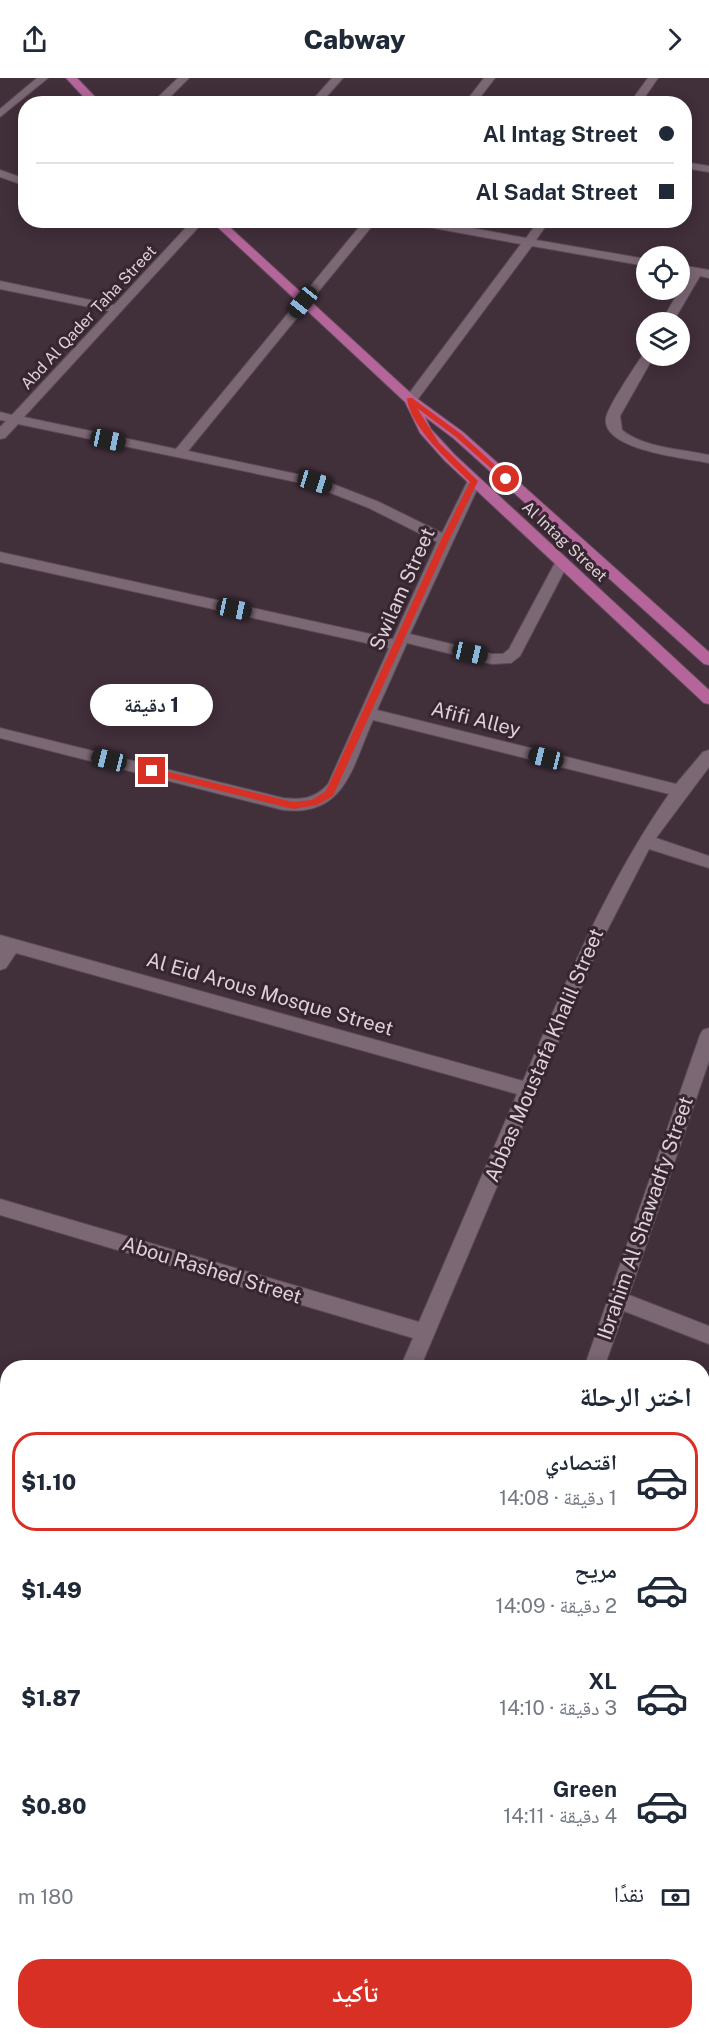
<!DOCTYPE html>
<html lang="ar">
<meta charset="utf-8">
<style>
body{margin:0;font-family:"Public Sans","Noto Naskh Arabic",sans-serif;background:#f2f2f3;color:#1f2937;direction:rtl;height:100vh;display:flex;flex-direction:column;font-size:22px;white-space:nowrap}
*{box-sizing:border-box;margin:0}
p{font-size:20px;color:#747a83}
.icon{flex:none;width:33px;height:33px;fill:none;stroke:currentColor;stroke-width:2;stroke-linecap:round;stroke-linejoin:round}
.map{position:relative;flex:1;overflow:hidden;direction:ltr}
.details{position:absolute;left:0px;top:1282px;width:710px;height:680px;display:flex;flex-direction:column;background:#fff;border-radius:24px 24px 0 0;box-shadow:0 3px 15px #0003;direction:rtl}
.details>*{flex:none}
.guide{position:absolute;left:18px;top:18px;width:674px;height:132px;border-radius:24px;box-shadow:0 3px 15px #0003;direction:rtl;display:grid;align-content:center;height:132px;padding:0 18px;background:#fff}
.tools{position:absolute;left:636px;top:168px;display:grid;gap:12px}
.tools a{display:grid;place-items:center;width:54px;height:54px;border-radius:50%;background:#fff;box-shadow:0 3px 15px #0003;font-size:30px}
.end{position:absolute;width:27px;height:27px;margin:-14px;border:8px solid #d93025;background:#fff;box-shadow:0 0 0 3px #fff}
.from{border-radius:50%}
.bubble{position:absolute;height:42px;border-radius:21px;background:#fff;box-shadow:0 3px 15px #0003;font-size:20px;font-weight:800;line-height:42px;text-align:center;direction:rtl}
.car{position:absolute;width:18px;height:36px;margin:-18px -9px;border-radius:8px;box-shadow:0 0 4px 2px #0007;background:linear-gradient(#222 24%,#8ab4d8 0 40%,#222 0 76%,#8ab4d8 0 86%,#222 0)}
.guide b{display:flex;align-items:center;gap:21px;height:57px;font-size:22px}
.guide b+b{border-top:2px solid #e0e1e3}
.guide i{width:15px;height:15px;background:#1f2937}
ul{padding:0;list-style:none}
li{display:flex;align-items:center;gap:18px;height:99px;margin:0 12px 9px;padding:0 6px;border:3px solid transparent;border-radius:24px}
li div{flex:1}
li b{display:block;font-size:22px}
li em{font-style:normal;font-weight:800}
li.active{border-color:#d93025}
li>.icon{width:54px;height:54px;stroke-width:1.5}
h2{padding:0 18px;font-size:27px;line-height:72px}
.pay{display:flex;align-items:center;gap:15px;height:66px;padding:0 18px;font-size:22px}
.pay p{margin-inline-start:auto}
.primary-button{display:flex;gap:12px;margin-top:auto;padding:12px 18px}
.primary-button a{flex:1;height:69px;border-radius:24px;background:#d93025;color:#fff;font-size:24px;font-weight:800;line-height:69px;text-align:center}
header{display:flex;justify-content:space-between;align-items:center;height:78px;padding:0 18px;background:#fff;font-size:27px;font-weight:800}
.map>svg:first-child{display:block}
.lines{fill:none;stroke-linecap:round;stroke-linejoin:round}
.minor-casing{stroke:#5a4b55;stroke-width:2}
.major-casing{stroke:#5a4b55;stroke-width:2}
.minor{fill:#7c6774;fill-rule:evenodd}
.major{fill:#b5659a;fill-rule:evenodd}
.route{fill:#d93025}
.labels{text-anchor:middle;stroke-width:6;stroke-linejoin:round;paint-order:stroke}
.far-street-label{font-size:16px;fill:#ded2d9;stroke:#372530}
.street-label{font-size:20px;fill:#ded2d9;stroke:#372530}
</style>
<header><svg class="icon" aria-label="forward" viewBox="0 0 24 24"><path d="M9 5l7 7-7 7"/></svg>Cabway<svg class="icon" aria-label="share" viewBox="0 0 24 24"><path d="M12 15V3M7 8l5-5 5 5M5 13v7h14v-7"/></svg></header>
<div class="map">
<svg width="709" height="1961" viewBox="0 0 709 1961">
<rect width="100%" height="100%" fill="#412f3a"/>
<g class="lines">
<defs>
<path id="minor" d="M37,0H48L0,39V31Z
M178,0H189L163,26H151Z
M332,0H343L320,26H309Z
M484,0H495L475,26H464Z
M648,0H658L640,26H629Z
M684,84L709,88V94L684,90Z
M0,92L26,101V108L0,99Z
M193,142H205L24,339L176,371L365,142H377L188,373L320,401L379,424L442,455L469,400H479L481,403L410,556L492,576H503L509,571L557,481H567L569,484L520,578L511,585L492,586L407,565L377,632L676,706L703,674L709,672V689L656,760L709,778V790L649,771L598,870L420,1290H400L413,1260L0,1137V1121L419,1244L517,1016L16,875L6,890L0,892V857L523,1003C566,904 607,805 669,716L373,642C352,688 346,739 283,732L0,660V650L283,720C301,722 315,721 328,706L389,570L0,484V474L393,561L437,464L369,430L311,407L18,346L5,360L0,361V349L6,343L0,342V334L12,337L109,233L0,211V203L114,227Z
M401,142H428L526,160L539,142H550L536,162L646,181V188L532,168L415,325L410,326L404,322L521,166L406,145Z
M680,187L709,192V200L700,198L673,244H661L689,196L680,194Z
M644,275L654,278L620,338L622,352C644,370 682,371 709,377V385C686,380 601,372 606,340C608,328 636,287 644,275Z
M709,950V983L629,1217L709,1248V1266L624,1233L604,1290H584L700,957L703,952Z
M0,1397L8,1399V1419L0,1417Z
M702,1430L709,1432V1453L702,1451Z
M0,1789L8,1792V1816L0,1813Z
M108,1954H134L131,1961H105Z
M302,1954H337L340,1961H305Z"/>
<path id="major" d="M66,0H77L102,26H90Z
M210,142H222L415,319L463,354L709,574V587L704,586L453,360L425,339L431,351L455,377L709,612V626L704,625L445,383L420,355L405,324Z"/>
</defs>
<use href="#minor" class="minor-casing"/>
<use href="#major" class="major-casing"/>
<use href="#minor" class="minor"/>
<use href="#major" class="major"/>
</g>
<path class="route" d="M407,320H412L461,356L510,401L504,402L456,359L417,330L439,365L478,403L449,462L333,718L317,727L293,731L149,695L148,693L152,690L293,724L312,722L326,713L441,462L470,404C451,385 409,348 407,320Z"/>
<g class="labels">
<g class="far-street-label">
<text transform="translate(88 239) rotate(-47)" y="6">Abd Al Qader Taha Street</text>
<text transform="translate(565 463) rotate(43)" y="6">Al Intag Street</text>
</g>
<g class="street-label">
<text transform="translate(402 511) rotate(-66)" y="7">Swilam Street</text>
<text transform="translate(476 641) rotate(14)" y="7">Afifi Alley</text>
<text transform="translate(270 916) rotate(16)" y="7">Al Eid Arous Mosque Street</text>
<text transform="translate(544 977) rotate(-67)" y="7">Abbas Moustafa Khalil Street</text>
<text transform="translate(645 1140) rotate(-71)" y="7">Ibrahim Al Shawadfy Street</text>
<text transform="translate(212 1192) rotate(17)" y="7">Abou Rashed Street</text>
</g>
</g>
</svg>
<div class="tools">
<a><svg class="icon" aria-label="locate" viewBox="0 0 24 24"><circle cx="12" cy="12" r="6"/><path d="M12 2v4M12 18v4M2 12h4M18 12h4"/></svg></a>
<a><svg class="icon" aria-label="layers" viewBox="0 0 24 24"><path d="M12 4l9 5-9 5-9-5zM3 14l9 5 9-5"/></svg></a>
</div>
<i class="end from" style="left:506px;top:401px"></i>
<i class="end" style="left:152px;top:693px"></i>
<div class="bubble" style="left:90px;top:606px;width:123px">1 دقيقة</div>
<i class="car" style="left:303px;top:224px;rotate:219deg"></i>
<i class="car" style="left:108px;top:362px;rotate:102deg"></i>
<i class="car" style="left:315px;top:404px;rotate:107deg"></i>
<i class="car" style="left:234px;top:531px;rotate:102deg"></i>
<i class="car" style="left:470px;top:575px;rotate:103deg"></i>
<i class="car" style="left:546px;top:680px;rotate:284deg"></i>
<i class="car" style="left:109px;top:682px;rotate:284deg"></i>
<div class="guide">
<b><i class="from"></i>Al Intag Street</b>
<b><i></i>Al Sadat Street</b>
</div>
<section class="details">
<h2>اختر الرحلة</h2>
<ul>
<li class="active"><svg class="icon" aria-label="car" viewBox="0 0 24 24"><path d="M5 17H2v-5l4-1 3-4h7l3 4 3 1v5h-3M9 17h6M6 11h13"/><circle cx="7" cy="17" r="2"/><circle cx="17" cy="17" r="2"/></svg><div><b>اقتصادي</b><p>1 دقيقة · 14:08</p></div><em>$1.10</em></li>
<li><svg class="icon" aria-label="car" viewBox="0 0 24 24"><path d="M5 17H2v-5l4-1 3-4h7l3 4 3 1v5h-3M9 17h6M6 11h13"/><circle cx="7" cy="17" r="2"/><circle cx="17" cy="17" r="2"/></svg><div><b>مريح</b><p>2 دقيقة · 14:09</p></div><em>$1.49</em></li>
<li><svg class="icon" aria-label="car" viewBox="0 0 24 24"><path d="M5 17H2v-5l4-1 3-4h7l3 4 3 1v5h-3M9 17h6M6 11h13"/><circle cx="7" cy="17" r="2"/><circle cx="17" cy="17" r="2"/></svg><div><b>XL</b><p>3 دقيقة · 14:10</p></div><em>$1.87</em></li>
<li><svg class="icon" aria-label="car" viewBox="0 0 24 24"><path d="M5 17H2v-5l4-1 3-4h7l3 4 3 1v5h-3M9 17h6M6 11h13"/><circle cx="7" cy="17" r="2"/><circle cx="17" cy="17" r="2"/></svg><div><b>Green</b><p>4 دقيقة · 14:11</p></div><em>$0.80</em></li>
</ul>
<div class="pay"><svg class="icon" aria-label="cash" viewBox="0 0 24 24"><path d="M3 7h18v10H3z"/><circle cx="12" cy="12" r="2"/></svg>نقدًا<p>180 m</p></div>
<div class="primary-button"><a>تأكيد</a></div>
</section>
</div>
